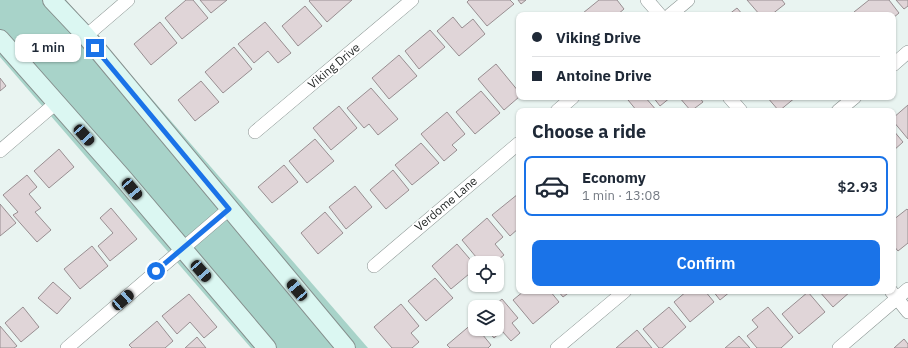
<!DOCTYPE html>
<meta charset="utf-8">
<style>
body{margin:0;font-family:"IBM Plex Sans",sans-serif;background:#f2f2f3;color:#1f2937;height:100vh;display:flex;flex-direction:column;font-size:15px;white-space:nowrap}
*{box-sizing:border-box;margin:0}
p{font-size:13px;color:#747a83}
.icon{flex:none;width:22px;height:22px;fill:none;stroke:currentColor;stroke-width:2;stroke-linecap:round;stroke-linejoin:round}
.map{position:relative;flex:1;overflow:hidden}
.side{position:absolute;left:516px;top:108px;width:380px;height:186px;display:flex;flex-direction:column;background:#fff;border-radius:8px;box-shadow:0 1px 3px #0004}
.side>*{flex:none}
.guide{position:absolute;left:516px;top:12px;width:380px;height:88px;border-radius:8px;box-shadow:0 1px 3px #0004;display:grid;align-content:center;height:88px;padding:0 16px;background:#fff}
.tools{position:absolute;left:468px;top:256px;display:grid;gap:8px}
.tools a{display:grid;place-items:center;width:36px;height:36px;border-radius:8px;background:#fff;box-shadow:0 1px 3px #0004;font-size:20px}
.end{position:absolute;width:18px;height:18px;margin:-9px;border:5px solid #1a73e8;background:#fff;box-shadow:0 0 0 2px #fff}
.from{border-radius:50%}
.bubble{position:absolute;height:28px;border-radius:8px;background:#fff;box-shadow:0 1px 3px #0004;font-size:13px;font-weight:600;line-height:28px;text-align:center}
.car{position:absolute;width:12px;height:24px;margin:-12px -6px;border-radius:5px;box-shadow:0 0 3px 1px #0007;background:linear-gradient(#222 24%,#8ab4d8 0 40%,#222 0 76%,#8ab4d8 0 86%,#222 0)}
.guide b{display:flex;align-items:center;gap:14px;height:38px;font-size:15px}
.guide b+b{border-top:1px solid #e0e1e3}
.guide i{width:10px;height:10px;background:#1f2937}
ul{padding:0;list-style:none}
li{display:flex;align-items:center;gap:12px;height:60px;margin:0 8px 6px;padding:0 8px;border:2px solid transparent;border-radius:8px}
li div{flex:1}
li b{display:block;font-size:15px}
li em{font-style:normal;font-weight:600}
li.on{border-color:#1a73e8}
li>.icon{width:36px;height:36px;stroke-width:1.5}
h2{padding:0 16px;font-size:18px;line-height:48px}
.button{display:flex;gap:8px;margin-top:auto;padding:8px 16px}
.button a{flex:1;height:46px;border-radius:8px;background:#1a73e8;color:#fff;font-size:16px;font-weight:600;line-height:46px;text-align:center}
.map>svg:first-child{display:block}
.green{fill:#a8d3c9}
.building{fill:#e0d5d8;stroke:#988e91}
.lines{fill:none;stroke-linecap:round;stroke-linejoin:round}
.minor-casing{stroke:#858f8d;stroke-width:14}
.secondary-casing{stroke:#858f8d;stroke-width:20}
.minor{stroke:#fff;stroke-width:13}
.secondary{stroke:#dbf7f2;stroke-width:18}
.route{stroke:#1a73e8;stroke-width:5}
.labels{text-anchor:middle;stroke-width:3.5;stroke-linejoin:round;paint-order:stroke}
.street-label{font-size:12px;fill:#1d2120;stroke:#fff}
</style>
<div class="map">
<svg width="908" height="348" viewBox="0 0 908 348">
<rect width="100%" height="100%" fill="#e9f4f1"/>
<path class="green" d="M0,0H66L368,348H251L0,57Z"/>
<path class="building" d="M186,0H193L208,18L182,39L165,18Z
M200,0H227L211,13Z
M310,0H352L327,22L309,1Z
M469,0H510L514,4L487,26L467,2Z
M518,0H526L521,4Z
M599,0H617L624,9L617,15H585L583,13Z
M747,0H782L785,4L771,15H760Z
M869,0H889L899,13L893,18V15H856L854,12Z
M896,0H908V6L904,9Z
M305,6L322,26L298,46L282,26Z
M737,8L743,15H728Z
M453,17L462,28L473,19L485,34L459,56L437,31Z
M160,22L177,43L151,65L134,44Z
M265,22L291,53L278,63L268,51L254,63L238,44Z
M430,30L445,47L419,69L405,51Z
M234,47L252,69L223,93L205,72Z
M399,55L417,76L389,99L372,78Z
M496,64L519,92V97L504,110L478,79Z
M0,78L6,86L0,91Z
M201,81L219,102L195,121L178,100Z
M371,88L398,119L378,135L369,124L364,128L347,108Z
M481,91L500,113L475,134L456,112Z
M633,97H645L657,111H637L628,100Z
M653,97H671L660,106Z
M679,97H699L703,102L691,111Z
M767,97H796L779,111Z
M908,105V139L893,121V118Z
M339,106L357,128L331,150L313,128Z
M447,112L465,134L452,145L457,150L444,161L421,134Z
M893,130L903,142L893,151Z
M315,139L334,161L307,183L289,161Z
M421,143L439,163L412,185L395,165Z
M59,149L74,167L49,188L34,171Z
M284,165L298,182L272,203L258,187Z
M393,170L409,190L386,209L370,190Z
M27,175L37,187L29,194L41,208L35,212L51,230L37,242L13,215L18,212L3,195Z
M355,186L372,207L346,229L329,207Z
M518,194L519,228L510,236L492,215Z
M0,204L16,223L0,236Z
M111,208L137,239L110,261L98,246L113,233L100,218Z
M907,209L908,210V243L898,251L893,245V220Z
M325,212L343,233L318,254L301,233Z
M487,218L503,237L495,244L504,255L494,263H481L462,240Z
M457,244L475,265V269L451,289L432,266Z
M92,246L108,266L80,289L64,269Z
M435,278L453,298L426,321L408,301Z
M53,282L71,298L57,314L38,298Z
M524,291H550L559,302L533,324L513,300Z
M558,291H571L563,297Z
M687,291H705L714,302L690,322L674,302Z
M713,291H731L720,300Z
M819,291H851L833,307Z
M808,292L825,312L799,334L782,314Z
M189,294L217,327L204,338L190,322L177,334L162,316Z
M502,299L518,318L512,323L520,333L511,341L502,331L494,338L486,329H497V307H492Z
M401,304L419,326L411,333L419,342L412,348H392L374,327Z
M23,307L39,327L21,342L5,323Z
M669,307L686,327L662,348H659L643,329Z
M768,307L793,337L781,348H757L747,336L758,327L752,320Z
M157,321L173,341L165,348H132L129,345Z
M473,323L475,326V329H478L491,345L488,348H450L447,345Z
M0,326L17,346L14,348H0Z
M637,330L652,348H616Z
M739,336L750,348H725Z
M197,337L206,348H185Z
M904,339L908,344V348H894Z"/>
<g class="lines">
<defs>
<path id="minor" d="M647,0L660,15
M670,15L688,0
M86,36L128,0
M893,65L908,52
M729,97L741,111
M557,111L573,97
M838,111L855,97
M255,132L412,0
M0,151L56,103
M374,266L519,143
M891,291L908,312
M67,348L229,209
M557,348L625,291
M839,348L908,289"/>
<path id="secondary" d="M52,0L86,36L346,348
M0,39L122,177L267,348"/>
</defs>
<use href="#minor" class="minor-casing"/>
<use href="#secondary" class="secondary-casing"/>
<use href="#minor" class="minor"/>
<use href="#secondary" class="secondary"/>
</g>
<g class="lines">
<path class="route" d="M95,48L229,209L156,271"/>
</g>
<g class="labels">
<g class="street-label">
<text transform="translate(334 66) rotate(-40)" y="4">Viking Drive</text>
<text transform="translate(446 204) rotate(-40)" y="4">Verdome Lane</text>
</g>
</g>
</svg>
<div class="tools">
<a><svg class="icon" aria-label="locate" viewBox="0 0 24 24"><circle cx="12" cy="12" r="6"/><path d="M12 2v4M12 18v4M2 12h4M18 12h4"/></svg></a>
<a><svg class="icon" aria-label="layers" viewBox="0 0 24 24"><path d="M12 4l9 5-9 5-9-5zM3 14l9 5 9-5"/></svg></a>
</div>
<i class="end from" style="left:156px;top:271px"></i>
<i class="end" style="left:95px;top:48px"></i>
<div class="bubble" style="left:15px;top:34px;width:66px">1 min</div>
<i class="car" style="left:84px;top:135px;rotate:138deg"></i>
<i class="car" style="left:132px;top:189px;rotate:140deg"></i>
<i class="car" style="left:201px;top:271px;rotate:139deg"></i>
<i class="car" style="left:297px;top:290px;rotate:320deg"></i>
<i class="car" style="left:123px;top:300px;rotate:49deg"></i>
<div class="guide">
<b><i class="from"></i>Viking Drive</b>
<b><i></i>Antoine Drive</b>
</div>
<section class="side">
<h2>Choose a ride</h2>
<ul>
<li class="on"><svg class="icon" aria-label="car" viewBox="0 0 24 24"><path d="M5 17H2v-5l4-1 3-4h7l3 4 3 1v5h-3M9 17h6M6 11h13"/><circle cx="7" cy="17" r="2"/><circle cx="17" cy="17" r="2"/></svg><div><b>Economy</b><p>1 min · 13:08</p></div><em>$2.93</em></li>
</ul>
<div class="button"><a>Confirm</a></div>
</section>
</div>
